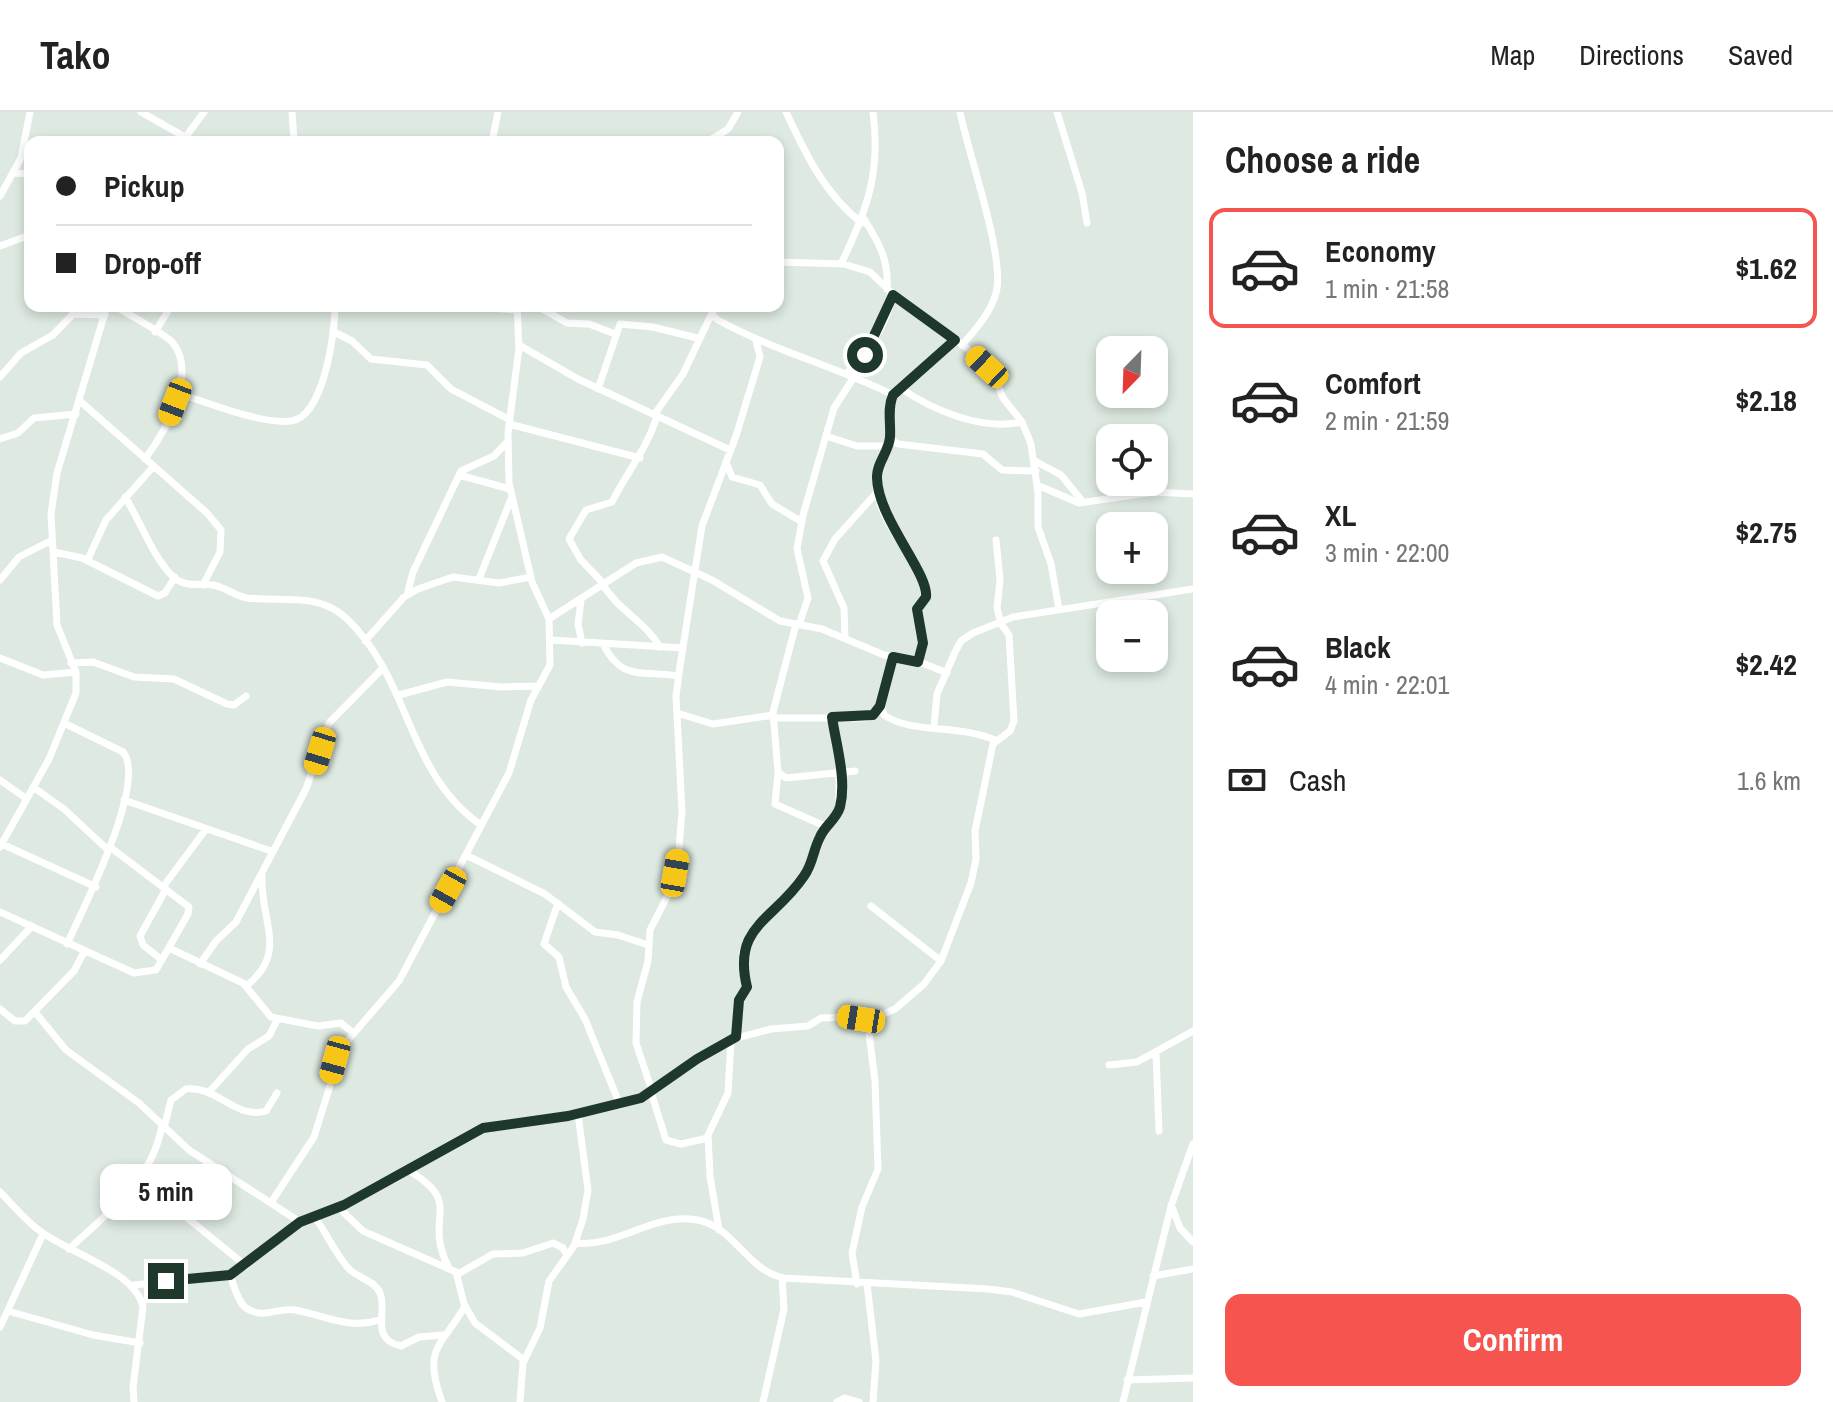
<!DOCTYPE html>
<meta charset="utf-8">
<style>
body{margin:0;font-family:"Archivo Narrow",sans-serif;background:#f6f6f6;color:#222;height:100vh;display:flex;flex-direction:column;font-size:30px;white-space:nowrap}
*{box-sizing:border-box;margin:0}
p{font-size:26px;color:#767676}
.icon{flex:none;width:44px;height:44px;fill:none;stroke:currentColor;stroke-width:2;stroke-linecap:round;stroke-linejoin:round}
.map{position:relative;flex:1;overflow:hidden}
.sheet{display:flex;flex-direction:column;background:#fff;width:640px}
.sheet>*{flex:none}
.top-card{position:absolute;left:24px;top:24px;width:760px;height:176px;border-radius:16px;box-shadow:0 4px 12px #0003;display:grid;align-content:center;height:176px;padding:0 32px;background:#fff}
.needle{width:52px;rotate:203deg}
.fabs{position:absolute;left:1096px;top:224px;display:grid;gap:16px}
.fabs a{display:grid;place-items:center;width:72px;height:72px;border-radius:16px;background:#fff;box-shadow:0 4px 12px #0003;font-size:40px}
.end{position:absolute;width:36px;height:36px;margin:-18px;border:10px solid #1e382c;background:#fff;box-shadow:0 0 0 4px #fff}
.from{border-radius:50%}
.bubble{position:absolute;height:56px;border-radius:16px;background:#fff;box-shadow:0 4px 12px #0003;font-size:26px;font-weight:700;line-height:56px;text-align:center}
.car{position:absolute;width:24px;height:48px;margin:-24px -12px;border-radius:10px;box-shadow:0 0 6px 2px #0007;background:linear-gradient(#f5c518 24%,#345 0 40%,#f5c518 0 76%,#345 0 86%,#f5c518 0)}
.top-card b{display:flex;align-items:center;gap:28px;height:76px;font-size:30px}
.top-card b+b{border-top:2px solid #e0e0e0}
.top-card i{width:20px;height:20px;background:#222}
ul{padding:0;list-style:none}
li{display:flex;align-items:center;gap:24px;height:120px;margin:0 16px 12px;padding:0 16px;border:4px solid transparent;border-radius:16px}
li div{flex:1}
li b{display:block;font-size:30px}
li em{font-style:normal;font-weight:700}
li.current{border-color:#f5544f}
li>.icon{width:72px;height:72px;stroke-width:1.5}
h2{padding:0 32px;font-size:36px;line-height:96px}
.pay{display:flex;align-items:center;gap:20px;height:88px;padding:0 32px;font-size:30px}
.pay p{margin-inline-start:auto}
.cta{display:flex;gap:16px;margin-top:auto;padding:16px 32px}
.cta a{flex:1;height:92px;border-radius:16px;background:#f5544f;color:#fff;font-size:32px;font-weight:700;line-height:92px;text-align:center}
header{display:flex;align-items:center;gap:48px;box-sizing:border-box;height:112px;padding:0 40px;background:#fff;border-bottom:2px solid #e0e0e0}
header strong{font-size:38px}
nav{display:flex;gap:44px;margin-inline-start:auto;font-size:28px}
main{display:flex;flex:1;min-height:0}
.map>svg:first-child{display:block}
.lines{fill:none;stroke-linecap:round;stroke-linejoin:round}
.minor{stroke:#fff;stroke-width:7}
.route{stroke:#1e382c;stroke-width:10}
</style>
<header>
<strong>Tako</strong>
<nav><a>Map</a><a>Directions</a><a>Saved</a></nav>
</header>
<main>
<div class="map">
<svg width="1193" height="1290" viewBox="0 0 1193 1290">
<rect width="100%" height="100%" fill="#dde9e1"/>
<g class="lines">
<path class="minor" d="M141,0L185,25
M292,0L294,30
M786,0C805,41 825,83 862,111
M960,0C968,41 1006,147 996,181C990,202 976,217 962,233
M1057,0L1082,81L1087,111
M182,30L204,0
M492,30L498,0
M707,30L728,17L738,0
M15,61L30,62
M0,84L21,46L30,0
M864,107C879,131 889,148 887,177
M0,134L30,123
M778,150L844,152L870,160L896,185L968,237L993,261L1003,286L1022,310L1031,332L1038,381V415L1051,452L1059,497
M841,152C867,98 881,61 873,0
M115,194C126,201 167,223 173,231C198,263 165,320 145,347
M458,194L517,198
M537,194L567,211L589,212L615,222
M712,194L713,204L718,208C774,239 835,254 893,283
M155,220L171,194
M334,220L352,229L371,247L427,253L451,277L510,308
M955,228L893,283L889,296L891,328L898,332L983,342L1002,358L1036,359
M519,233L578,267L730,338
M846,262C868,242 887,211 893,183
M0,265L21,241L53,223L73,202L105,203
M899,275C932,298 981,319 1022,310
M598,277L620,212L653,215L697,226
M177,281C207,290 262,313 291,309C324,305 335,220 335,194
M80,289L207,401L221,418L220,440L203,473
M654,303L683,262L712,201
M509,312L640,346
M826,324L857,334H889
M0,327L18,321L34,306L76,302
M890,327C887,339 879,351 877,363C871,407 917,441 927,479L917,496L923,531L918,550
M1035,349L1061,363L1083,390
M726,350L732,365L760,373L772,392L802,410
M459,363L510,377
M1037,373L1079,391L1154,380L1193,382
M125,385C140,408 156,453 177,468C188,475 200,471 213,473C225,475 235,484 247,486C282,490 318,480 346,506C411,567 406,661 481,713
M54,440L82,446L158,484L165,481L175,465
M87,449L106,408L153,355
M479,467L511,387
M0,468L19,445L52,428
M602,471C617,498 645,509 660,535
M603,471L581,448L569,427L586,398L612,390C627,360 647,337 657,304
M407,483L413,460L461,359L494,344L508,329
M581,488L578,512L582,531
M549,507L636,451L662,445L712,468L780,509L822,517L884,543L925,552L947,561
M796,512L773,600L778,660L786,666L855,659
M799,513L808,486L797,437L803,403L834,296L854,265
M845,525L844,496L823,449L835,427L879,378
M551,528L683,536
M365,529L404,485L418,477L453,465L499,471L531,465
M603,532C622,570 642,558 678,564
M893,545L880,590L884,603C911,622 959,612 995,628
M0,546L43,563L76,560
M71,551L93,550L134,565L174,567L227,592L234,593L246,584
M399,583L447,570L501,575L537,574
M677,601L713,612L773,603
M832,605L840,660
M773,606H865L873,603L880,594
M64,611L123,640C148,670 82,799 67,832
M934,614L937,582L955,540L961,529L973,521L1013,505L1193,477
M778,661L775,692L827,715
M0,668L27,687
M33,675L64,697L108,738
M124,688L271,739
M2,732L96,775
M0,735L49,647L76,581V560L57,513L51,402L57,361L107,194
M466,743L545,782L595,820L618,823L648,833
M163,775L206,717
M558,791L544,832L559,845L566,875L585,907L620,993
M871,794L941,849
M0,800L134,861L156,858L188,802L189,795L110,735
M169,836L243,871L271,905L318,914L341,911L353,921
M0,848L32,814
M162,848L143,833L140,824L166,777
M200,852L216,829L236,810L306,677L329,611L383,556
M246,874C289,841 260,810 262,763
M0,897L15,909H25L74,859L84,840
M35,900L66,938L139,991L189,1038L300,1110
M736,925L739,888L747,875L742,841L754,817L776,798L810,754L819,726L839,698V660
M1156,940L1159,1019
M1109,953L1137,950L1193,919
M652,979L636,931L637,890L648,849L650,818L671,777L679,737L682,699L676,584L680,554L702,414L736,324L760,245L756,228
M209,980L248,937L269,924L277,908
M651,980L666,1028L681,1032L708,1026
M164,1016L171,988L186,977C217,973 235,1008 266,999L277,981
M406,1057C467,1092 422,1103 448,1154
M141,1068L246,1154
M0,1080C13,1093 25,1108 40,1119C71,1142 135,1159 143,1195L133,1275L134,1290
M272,1089L314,1025L342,935L399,869L509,661L531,588L550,553L549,507L532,470L509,371L508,321L519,236L517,194
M338,1095L363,1119L456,1160L464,1192L475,1211L524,1248
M1172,1095L1180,1116L1193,1130
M314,1104C326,1120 337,1145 350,1158C359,1166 375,1169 380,1181C388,1200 369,1227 401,1234L419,1225L443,1223
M719,1118L710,1064L708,1023L728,981L731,927
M576,1131C617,1136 654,1100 697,1108C734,1114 747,1159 784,1166L988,1177L1012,1180L1079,1202L1146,1190
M69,1137C109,1099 151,1071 162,1014
M458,1162L493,1142L523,1141L553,1131L563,1136L567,1144
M230,1163C234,1173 237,1189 246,1196C264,1208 277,1195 295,1198C323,1203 349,1218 379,1208
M1153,1164L1193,1157
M857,1172L852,1141L862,1095L878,1057L875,969L867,906
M867,1172L876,1249L873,1290
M134,1173L230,1163L300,1110L344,1093L483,1016L568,1004L641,986L729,928L771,917L808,914L821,906L879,904L895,897L924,872L941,849L971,771L976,747L975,719L993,632L1010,619L1014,609L1009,523L1001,512L997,496L1000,468L996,428
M8,1199L93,1223L140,1231
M0,1215L43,1122
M1127,1268L1193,1266
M442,1290C422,1235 441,1236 465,1194
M520,1290L523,1251L540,1216L549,1169L574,1134L583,1107L588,1078L578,1002
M763,1290L784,1197L782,1166
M837,1290L845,1286L859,1290
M1123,1290L1171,1094L1193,1032"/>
</g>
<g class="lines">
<path class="route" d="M166,1169L230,1163L300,1110L344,1093L483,1016L568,1004L641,986L697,947L736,925L739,888L747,875C732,813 774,809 804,764C813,752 813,738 820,725C825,713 836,708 840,695C847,667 836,633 832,605L873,603L880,594L893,545L918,550L923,531L917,497L926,485C929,461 878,407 877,366C876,352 889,340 890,325C891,311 887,296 893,283L955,228L893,183L865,243"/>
</g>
</svg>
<div class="fabs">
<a><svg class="needle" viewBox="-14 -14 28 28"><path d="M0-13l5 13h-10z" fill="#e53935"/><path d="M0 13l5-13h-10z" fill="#767676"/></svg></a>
<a><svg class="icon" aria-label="locate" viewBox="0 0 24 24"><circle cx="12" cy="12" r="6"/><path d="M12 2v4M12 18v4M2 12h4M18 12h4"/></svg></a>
<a>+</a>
<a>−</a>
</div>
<i class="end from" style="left:865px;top:243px"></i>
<i class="end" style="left:166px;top:1169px"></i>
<div class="bubble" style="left:100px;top:1052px;width:132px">5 min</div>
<i class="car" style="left:987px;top:255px;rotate:313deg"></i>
<i class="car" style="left:175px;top:290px;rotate:201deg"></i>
<i class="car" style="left:320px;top:639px;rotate:197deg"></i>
<i class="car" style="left:675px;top:761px;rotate:10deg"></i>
<i class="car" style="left:448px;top:778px;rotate:209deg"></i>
<i class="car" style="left:861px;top:907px;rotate:279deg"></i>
<i class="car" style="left:335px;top:948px;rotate:195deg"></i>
<div class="top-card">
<b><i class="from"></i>Pickup</b>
<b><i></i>Drop-off</b>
</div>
</div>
<section class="sheet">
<h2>Choose a ride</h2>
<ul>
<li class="current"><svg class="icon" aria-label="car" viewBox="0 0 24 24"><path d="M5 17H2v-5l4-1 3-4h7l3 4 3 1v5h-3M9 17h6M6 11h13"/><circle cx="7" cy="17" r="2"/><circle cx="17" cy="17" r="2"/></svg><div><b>Economy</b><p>1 min · 21:58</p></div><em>$1.62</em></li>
<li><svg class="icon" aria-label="car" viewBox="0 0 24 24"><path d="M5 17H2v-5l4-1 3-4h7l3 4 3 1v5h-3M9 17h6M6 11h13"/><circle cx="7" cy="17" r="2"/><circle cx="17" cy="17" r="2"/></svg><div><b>Comfort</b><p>2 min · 21:59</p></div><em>$2.18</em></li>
<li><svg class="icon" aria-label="car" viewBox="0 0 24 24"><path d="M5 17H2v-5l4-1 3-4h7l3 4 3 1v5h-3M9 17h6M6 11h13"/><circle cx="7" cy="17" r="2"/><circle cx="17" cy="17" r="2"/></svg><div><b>XL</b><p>3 min · 22:00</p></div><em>$2.75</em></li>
<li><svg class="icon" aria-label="car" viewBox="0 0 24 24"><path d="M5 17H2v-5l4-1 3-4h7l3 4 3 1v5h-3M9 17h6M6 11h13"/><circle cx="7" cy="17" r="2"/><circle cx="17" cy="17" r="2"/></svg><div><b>Black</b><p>4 min · 22:01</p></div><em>$2.42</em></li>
</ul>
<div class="pay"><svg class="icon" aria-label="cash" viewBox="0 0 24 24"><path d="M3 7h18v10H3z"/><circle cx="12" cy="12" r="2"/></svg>Cash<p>1.6 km</p></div>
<div class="cta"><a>Confirm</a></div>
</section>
</main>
